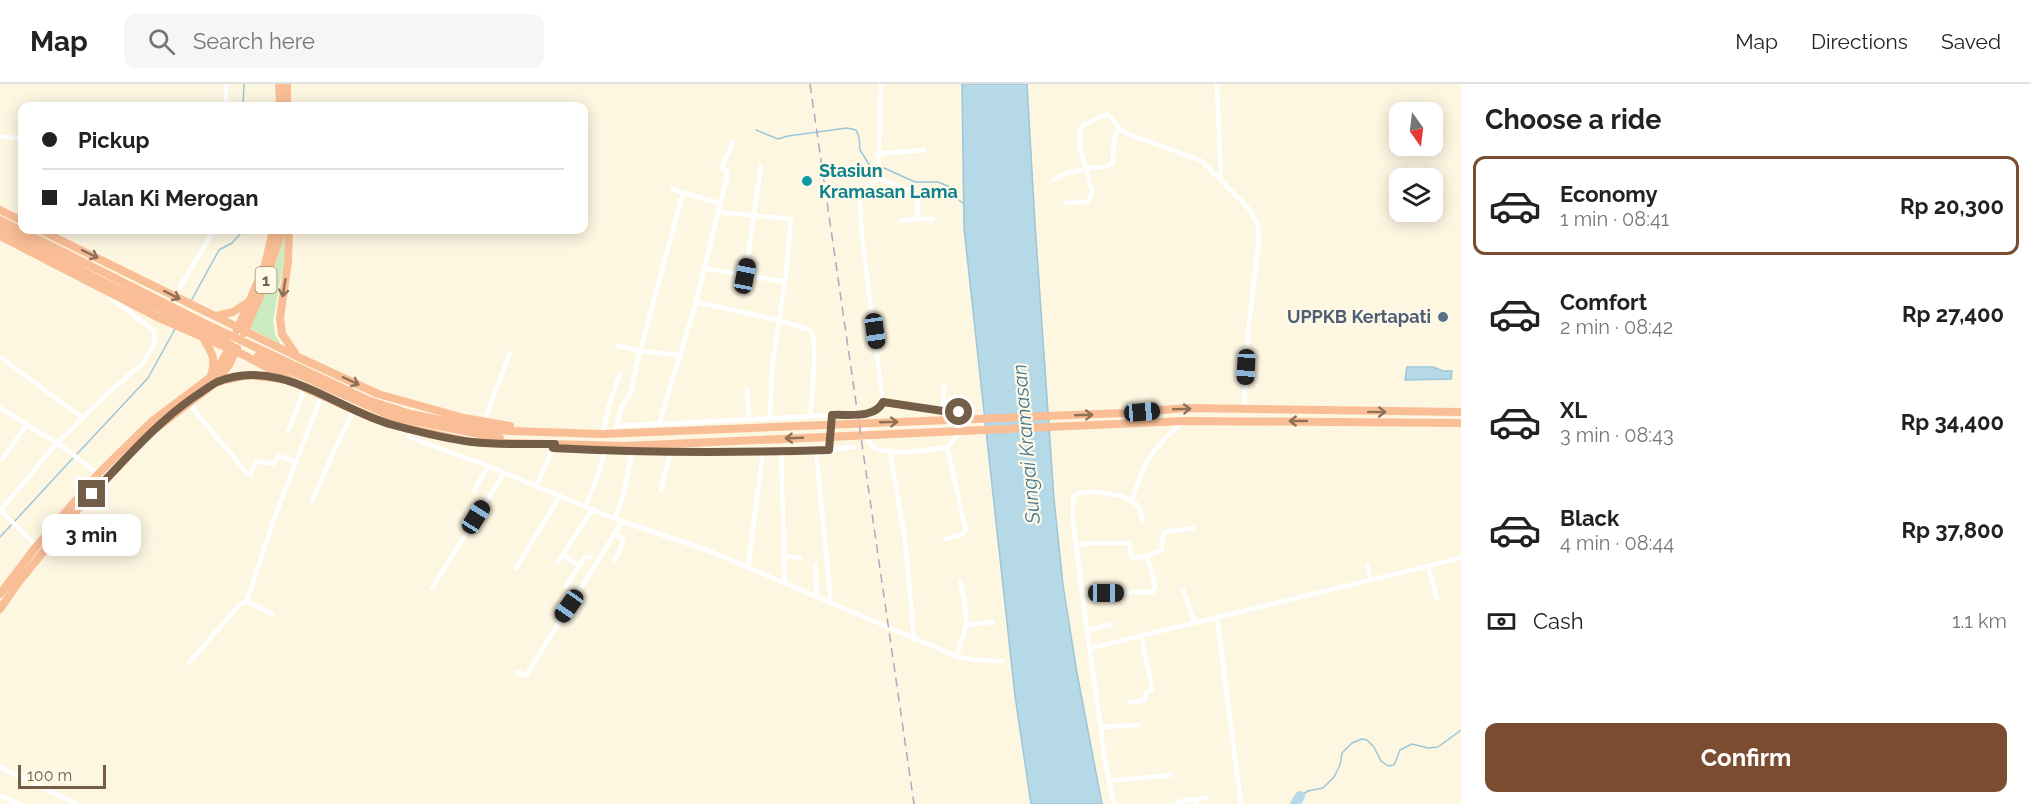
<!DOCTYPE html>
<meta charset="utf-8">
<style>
body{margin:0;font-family:Raleway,sans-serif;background:#f6f6f6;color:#222;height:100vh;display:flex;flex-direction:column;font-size:22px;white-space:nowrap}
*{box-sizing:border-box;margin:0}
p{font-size:20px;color:#767676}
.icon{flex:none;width:33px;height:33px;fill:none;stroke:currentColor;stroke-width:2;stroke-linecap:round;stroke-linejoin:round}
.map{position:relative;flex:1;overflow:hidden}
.details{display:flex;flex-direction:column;background:#fff;width:570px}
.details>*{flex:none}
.banner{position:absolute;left:18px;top:18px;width:570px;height:132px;border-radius:12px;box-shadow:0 3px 15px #0003;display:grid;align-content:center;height:132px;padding:0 24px;background:#fff}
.needle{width:39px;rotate:166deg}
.fabs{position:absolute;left:1389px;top:18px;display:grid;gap:12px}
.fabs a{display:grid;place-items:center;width:54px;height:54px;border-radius:12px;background:#fff;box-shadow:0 3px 15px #0003;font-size:30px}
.scale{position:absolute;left:18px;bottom:15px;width:88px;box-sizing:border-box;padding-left:6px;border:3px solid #755e47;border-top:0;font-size:16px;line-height:21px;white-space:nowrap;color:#755e47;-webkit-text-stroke:4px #fff9e8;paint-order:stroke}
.end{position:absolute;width:27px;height:27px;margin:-14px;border:8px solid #755e47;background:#fff;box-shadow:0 0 0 3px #fff}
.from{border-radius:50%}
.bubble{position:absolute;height:42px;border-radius:12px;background:#fff;box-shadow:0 3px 15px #0003;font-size:20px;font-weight:700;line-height:42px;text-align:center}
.car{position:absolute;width:18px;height:36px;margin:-18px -9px;border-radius:8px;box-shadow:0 0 4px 2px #0007;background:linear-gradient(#222 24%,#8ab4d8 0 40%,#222 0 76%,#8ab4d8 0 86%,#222 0)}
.banner b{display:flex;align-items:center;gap:21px;height:57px;font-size:22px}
.banner b+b{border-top:2px solid #e0e0e0}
.banner i{width:15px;height:15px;background:#222}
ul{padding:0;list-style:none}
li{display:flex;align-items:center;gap:18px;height:99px;margin:0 12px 9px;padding:0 12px;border:3px solid transparent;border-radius:12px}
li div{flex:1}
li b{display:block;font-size:22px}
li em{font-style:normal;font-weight:700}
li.active{border-color:#7c4c30}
li>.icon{width:54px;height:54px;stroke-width:1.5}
h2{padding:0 24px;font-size:27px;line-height:72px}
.pay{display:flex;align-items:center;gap:15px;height:66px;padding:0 24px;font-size:22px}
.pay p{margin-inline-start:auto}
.cta{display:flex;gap:12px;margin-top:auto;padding:12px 24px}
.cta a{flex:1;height:69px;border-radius:12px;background:#7c4c30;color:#fff;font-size:24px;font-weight:700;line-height:69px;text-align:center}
header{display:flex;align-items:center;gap:36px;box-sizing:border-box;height:84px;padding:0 30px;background:#fff;border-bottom:2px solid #e0e0e0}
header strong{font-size:28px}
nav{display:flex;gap:33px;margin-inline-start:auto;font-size:21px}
.search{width:420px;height:54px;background:#f6f6f6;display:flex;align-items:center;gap:15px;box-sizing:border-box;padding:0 21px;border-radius:12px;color:#767676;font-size:22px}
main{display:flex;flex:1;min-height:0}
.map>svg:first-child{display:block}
.green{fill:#cbebc0}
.water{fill:#b6d9e7;stroke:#9bc7d9;stroke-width:1.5}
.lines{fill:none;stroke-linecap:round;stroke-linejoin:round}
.stream{stroke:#9bc7d9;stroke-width:1.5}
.river{stroke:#b6d9e7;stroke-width:10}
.street{stroke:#fff;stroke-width:4.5}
.highway{stroke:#f9be96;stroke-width:8}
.rail{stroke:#baa0c6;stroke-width:1.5;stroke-dasharray:9 6;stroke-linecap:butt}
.oneway{stroke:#8f7157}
.route{stroke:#755e47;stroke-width:8}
.culture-dot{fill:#0f9aa8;stroke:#fff9e8;stroke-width:2}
.service-dot{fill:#5c6f8a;stroke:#fff9e8;stroke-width:2}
.labels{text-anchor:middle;stroke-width:4.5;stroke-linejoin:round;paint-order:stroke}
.shield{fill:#fff9e8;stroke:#9e8c77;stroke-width:1.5}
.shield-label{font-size:16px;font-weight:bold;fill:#755e47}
.culture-label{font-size:18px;font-weight:bold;fill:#0d838f;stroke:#fff9e8;text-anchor:start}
.service-label{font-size:18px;font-weight:bold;fill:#4e5e75;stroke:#fff9e8;text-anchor:end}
.water-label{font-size:20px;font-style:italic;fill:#437891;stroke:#fff9e8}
</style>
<header>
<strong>Map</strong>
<div class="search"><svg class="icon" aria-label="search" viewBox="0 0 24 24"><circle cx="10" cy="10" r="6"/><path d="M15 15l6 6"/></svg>Search here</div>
<nav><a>Map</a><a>Directions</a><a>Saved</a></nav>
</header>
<main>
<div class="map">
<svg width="1461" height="720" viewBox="0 0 1461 720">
<rect width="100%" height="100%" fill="#fdf6e1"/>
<path class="green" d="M285,146L284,176L273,237L275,250L281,261L250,244C265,212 278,180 285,146Z"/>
<path class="water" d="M962,0H1027L1035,140L1054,415L1063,501L1077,589L1102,720H1031L1015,612L964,144Z
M1407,283H1433L1443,287H1452L1451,295L1405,296Z"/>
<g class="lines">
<path class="stream" d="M243,22L244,0
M756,46L778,55L788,52L847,44L856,46L859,53L860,66L870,82L875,85L884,84L915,98H938L950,103L954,112L964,120
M191,217L219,166L232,159L241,149L249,146
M77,370L148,294L175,245
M0,453L73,374
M1300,712L1308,707L1323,704L1334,693L1340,681L1342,669L1352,659L1362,655L1367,656L1374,663L1381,677L1388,682L1394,681L1400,666L1412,660L1428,664L1438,663L1461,646"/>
<path class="river" d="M1295,720L1300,712"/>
<path class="street" d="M226,0V22
M1217,0L1221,96
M0,52L22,55
M877,70L924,66
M878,94L913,108L918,113L917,135L901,137
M1053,96L1066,89L1086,85L1080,64L1079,46L1085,40L1108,30L1119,44L1128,50L1202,77L1251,127L1258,142L1259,155L1249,240L1244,326
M683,109L720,119
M1066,119L1088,118L1092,108L1086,85L1108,82L1113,79L1114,55L1119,44
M718,128L791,135L786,191L772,283L770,334
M917,135H933
M704,184L785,198
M745,192L761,82
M180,203L214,146
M696,218L778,236L810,246C819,257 811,316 810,333
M618,262L640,267L683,109L672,105
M0,273L83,334
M747,305L749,336
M189,317L197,330L247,389L251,390L256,377L274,380L278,372L297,378
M883,318L943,327L959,328C965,340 957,354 947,363
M0,324L63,363L98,390
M943,327L944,303
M862,330C864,339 865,355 872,362C885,373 931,366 947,363L966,447L961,451L945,455
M484,337L510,269
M659,340L696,218L728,89L726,86L721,84L733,59
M617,342L621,324L630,310L640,267L680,271
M412,345L409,353L488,382L615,435L707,466L956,572L974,576L1002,577
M288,347L305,304
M603,350L609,321L620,290
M612,350L617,342L857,330L871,329L880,323L883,318L862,154L860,117L861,110L878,94L881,0
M554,364L671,368L829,366L832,331
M781,366L785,500
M816,366L831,520
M829,366L854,363
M890,368L905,456L914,555
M2,375L27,341
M536,403L553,364
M661,405L671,368
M474,407L488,382
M312,417L333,369L354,326
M1132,417C1143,379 1152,364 1182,339
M585,423L596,396L605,367
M0,426L37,462
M0,427L57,359L110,307L142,280L154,261L155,255L154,247L110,213
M615,435L624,409L632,368
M1077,461L1092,459H1129L1132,474L1147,472
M563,470L578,481
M784,472L800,474
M615,476L624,456L615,449
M558,478L592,426
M815,481L817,514
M1367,481L1371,496
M1428,482L1437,514
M516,484L560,412
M748,484L763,367
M566,502L585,473H590
M432,504L504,389
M1183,506L1195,539
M1084,509L1153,508L1155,501L1147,472L1162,466V455L1165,448L1193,444
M247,517L272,530
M1217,534L1241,720
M967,541L993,538
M1087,546L1112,540
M1091,564L1461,474
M956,572C970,537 968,533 960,497
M189,579L240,520L247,517L275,432L322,311
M517,588L526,592C557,540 591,490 622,437
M1130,618L1145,616L1146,608L1152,605L1141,551
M1102,643L1138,641
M0,683L77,720
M1109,697L1171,691
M0,712L20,720
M1197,715L1206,714
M1114,720L1106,683L1087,546L1073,438V413C1083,403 1125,410 1136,420C1141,424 1141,431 1142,437
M1176,720L1181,717L1197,715V720"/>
<path class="highway" d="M279,0L280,22
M287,0V22
M0,126L22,137
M0,136L202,238L370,317L411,330L480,344L511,347L603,350L1124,329L1187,324L1461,328
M0,144L98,195L227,258
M40,146L298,273L378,310L464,334L510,342
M289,146L288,178L280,234L282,250L295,269
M0,152L159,234L242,270L305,304L375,335L406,344L470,358L625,362L1184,337L1461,339
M216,232L233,228L250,217
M237,246L265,181L273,146
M244,249L264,203L282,146
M203,254C211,267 217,275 211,291
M258,272L393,333L500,354
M216,298L248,291L283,295
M0,510L35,464L98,390L151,338L215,290L231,261
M0,525L18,499L79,424L150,349L215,299L229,281L237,264"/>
<path class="rail" d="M810,0L914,720"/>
</g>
<defs><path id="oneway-shaft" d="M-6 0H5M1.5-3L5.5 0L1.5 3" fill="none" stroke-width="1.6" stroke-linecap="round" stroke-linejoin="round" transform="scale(1.5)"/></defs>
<g class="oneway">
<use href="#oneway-shaft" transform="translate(90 170) rotate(26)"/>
<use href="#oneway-shaft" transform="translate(284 204) rotate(99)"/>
<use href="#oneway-shaft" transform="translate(172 211) rotate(27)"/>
<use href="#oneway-shaft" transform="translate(351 297) rotate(25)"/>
<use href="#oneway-shaft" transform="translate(1182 325) rotate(-2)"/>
<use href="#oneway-shaft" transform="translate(1377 328) rotate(1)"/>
<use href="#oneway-shaft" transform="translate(1084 331) rotate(-2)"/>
<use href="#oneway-shaft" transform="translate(1298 337) rotate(-180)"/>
<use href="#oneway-shaft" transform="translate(889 338) rotate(-2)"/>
<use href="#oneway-shaft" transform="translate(794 354) rotate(178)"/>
</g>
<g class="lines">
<path class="route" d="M92,410C125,376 155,340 194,313C201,309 209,302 217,298C280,272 335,325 393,341C419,348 446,355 473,358C499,361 528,360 555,360L553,364C645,369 737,369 829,366L832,331C848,330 875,335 883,318L943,327L959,328"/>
</g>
<circle class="culture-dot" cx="807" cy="97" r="6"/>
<circle class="service-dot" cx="1443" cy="233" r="6"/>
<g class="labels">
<rect class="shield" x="255.5" y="183" width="21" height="26" rx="4.5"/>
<g class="shield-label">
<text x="266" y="202">1</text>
</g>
<g class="culture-label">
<text x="819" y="93">Stasiun<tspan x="819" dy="21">Kramasan Lama</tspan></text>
</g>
<g class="service-label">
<text x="1431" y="239">UPPKB Kertapati</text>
</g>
<g class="water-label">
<text transform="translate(1026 360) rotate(-95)" y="7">Sungai Kramasan</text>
</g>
</g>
</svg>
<div class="fabs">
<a><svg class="needle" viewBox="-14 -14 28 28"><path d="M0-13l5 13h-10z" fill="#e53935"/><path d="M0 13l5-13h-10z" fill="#767676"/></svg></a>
<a><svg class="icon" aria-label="layers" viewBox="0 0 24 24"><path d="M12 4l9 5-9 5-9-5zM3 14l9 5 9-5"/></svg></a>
</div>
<div class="scale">100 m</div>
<i class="end from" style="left:959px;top:328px"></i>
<i class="end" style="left:92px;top:410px"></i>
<div class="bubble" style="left:42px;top:430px;width:99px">3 min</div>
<i class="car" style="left:745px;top:192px;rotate:11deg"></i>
<i class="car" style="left:875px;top:247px;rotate:172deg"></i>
<i class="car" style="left:1246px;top:283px;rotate:183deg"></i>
<i class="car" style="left:1142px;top:328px;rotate:85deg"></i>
<i class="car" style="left:476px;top:433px;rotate:32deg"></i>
<i class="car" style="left:1106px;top:509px;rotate:90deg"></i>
<i class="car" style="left:569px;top:522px;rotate:215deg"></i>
<div class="banner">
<b><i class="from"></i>Pickup</b>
<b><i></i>Jalan Ki Merogan</b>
</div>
</div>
<section class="details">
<h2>Choose a ride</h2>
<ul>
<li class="active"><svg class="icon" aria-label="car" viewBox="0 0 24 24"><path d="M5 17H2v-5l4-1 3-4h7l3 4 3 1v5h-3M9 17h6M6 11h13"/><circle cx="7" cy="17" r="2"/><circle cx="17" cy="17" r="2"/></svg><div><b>Economy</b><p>1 min · 08:41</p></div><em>Rp 20,300</em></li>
<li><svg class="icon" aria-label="car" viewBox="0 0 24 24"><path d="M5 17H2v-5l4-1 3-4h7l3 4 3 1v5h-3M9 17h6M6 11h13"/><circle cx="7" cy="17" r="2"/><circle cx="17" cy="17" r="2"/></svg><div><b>Comfort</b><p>2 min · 08:42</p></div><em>Rp 27,400</em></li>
<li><svg class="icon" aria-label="car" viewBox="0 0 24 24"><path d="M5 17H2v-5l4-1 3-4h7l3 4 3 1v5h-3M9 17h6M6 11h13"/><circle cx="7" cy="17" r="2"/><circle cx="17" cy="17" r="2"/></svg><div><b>XL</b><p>3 min · 08:43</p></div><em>Rp 34,400</em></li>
<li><svg class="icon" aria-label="car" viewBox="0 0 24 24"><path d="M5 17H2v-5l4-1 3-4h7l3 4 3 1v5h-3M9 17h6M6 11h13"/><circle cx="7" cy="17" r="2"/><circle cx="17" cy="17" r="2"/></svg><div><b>Black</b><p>4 min · 08:44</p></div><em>Rp 37,800</em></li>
</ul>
<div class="pay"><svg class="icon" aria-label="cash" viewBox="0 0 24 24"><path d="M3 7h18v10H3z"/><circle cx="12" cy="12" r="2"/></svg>Cash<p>1.1 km</p></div>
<div class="cta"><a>Confirm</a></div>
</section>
</main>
